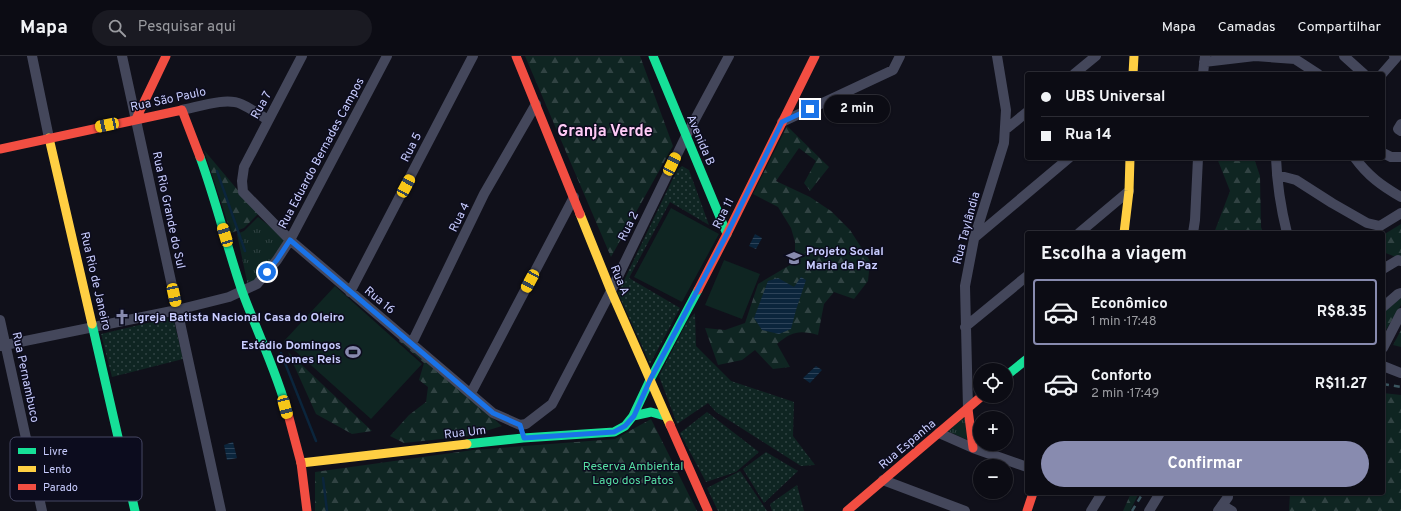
<!DOCTYPE html>
<html lang="pt">
<meta charset="utf-8">
<style>
body{margin:0;font-family:Overpass,sans-serif;background:#1a1a22;color:#f1f3f6;height:100vh;display:flex;flex-direction:column;font-size:15px;white-space:nowrap}
*{box-sizing:border-box;margin:0}
p{font-size:13px;color:#9a9ba0}
.icon{flex:none;width:22px;height:22px;fill:none;stroke:currentColor;stroke-width:2;stroke-linecap:round;stroke-linejoin:round}
.map{position:relative;flex:1;overflow:hidden}
.panel{position:absolute;left:1025px;top:175px;width:360px;height:264px;display:flex;flex-direction:column;background:#0c0c14;border-radius:4px;box-shadow:0 1px 3px #0004,0 0 0 1px #2c2c34}
.panel>*{flex:none}
.guide{position:absolute;left:1025px;top:16px;width:360px;height:88px;border-radius:4px;box-shadow:0 1px 3px #0004,0 0 0 1px #2c2c34;display:grid;align-content:center;height:88px;padding:0 16px;background:#0c0c14}
.controls{position:absolute;left:973px;top:307px;display:grid;gap:8px}
.controls a{display:grid;place-items:center;width:40px;height:40px;border-radius:50%;background:#0c0c14;box-shadow:0 1px 3px #0004,0 0 0 1px #2c2c34;font-size:20px}
.end{position:absolute;width:18px;height:18px;margin:-9px;border:5px solid #1a73e8;background:#fff;box-shadow:0 0 0 2px #fff}
.from{border-radius:50%}
.bubble{position:absolute;height:28px;border-radius:14px;background:#0c0c14;box-shadow:0 1px 3px #0004,0 0 0 1px #2c2c34;font-size:13px;font-weight:700;line-height:28px;text-align:center}
.car{position:absolute;width:12px;height:24px;margin:-12px -6px;border-radius:5px;box-shadow:0 0 3px 1px #0007;background:linear-gradient(#f5c518 24%,#345 0 40%,#f5c518 0 76%,#345 0 86%,#f5c518 0)}
.guide b{display:flex;align-items:center;gap:14px;height:38px;font-size:15px}
.guide b+b{border-top:1px solid #2c2c34}
.guide i{width:10px;height:10px;background:#f1f3f6}
ul{padding:0;list-style:none}
li{display:flex;align-items:center;gap:12px;height:66px;margin:0 8px 6px;padding:0 8px;border:2px solid transparent;border-radius:4px}
li div{flex:1}
li b{display:block;font-size:15px}
li em{font-style:normal;font-weight:700}
li.on{border-color:#888baf}
li>.icon{width:36px;height:36px;stroke-width:1.5}
h2{padding:0 16px;font-size:18px;line-height:48px}
.action{display:flex;gap:8px;margin-top:auto;padding:8px 16px}
.action a{flex:1;height:46px;border-radius:24px;background:#888baf;color:#fff;font-size:16px;font-weight:700;line-height:46px;text-align:center}
header{display:flex;align-items:center;gap:24px;box-sizing:border-box;height:56px;padding:0 20px;background:#0c0c14;border-bottom:1px solid #2c2c34}
header strong{font-size:19px}
nav{display:flex;gap:22px;margin-inline-start:auto;font-size:14px}
.search{width:280px;height:36px;background:#1a1a22;display:flex;align-items:center;gap:10px;box-sizing:border-box;padding:0 14px;border-radius:22px;color:#9a9ba0;font-size:15px}
.map>svg:first-child{display:block}
.grass{fill:url(#grass-dots)}
.forest{fill:url(#forest-firs)}
.park{fill:url(#park-tufts)}
.pitch{fill:#0f2522}
.water{fill:url(#water-rules)}
.lines{fill:none;stroke-linecap:round;stroke-linejoin:round}
.stream{stroke:#0b253c;stroke-width:2.5}
.street{stroke:#44475b;stroke-width:10}
.fast{stroke:#16e098;stroke-width:9}
.slow{stroke:#ffcf43;stroke-width:9}
.jam{stroke:#f24e42;stroke-width:9}
.rail{stroke:#3b5660;stroke-width:2.5;stroke-dasharray:6 5;stroke-linecap:butt}
.route{stroke:#1a73e8;stroke-width:5}
.labels{text-anchor:middle;stroke-width:3;stroke-linejoin:round;paint-order:stroke}
.street-label{font-size:12px;fill:#c9cdff;stroke:#0c0c1e}
.poi-label{font-size:12px;font-weight:bold;fill:#c9cdff;stroke:#0c0c1e;text-anchor:start}
.park-label{font-size:12px;fill:#56dfa4;stroke:#0c0c1e}
.district-label{font-size:16px;font-weight:bold;fill:#ffcbf6;stroke:#0c0c1e}
.key{fill:#0c0c1e;stroke:#454662;stroke-width:1}
.key-label{font-size:11px;fill:#c9cdff}
</style>
<header>
<strong>Mapa</strong>
<div class="search"><svg class="icon" aria-label="search" viewBox="0 0 24 24"><circle cx="10" cy="10" r="6"/><path d="M15 15l6 6"/></svg>Pesquisar aqui</div>
<nav><a>Mapa</a><a>Camadas</a><a>Compartilhar</a></nav>
</header>
<div class="map">
<svg width="1401" height="455" viewBox="0 0 1401 455">
<defs>
<pattern id="grass-dots" width="8" height="8" patternUnits="userSpaceOnUse"><rect width="8" height="8" fill="#0f2522"/><path d="M2 2h.1M6 6h.1" fill="none" stroke="#314343" stroke-width="1.8" stroke-linecap="round"/></pattern>
<pattern id="forest-firs" width="22" height="20" patternUnits="userSpaceOnUse"><rect width="22" height="20" fill="#0f2522"/><path d="M5 1l3.5 6h-7zM16 11l3.5 6h-7z" fill="#314343"/></pattern>
<pattern id="park-tufts" width="24" height="20" patternUnits="userSpaceOnUse"><rect width="24" height="20" fill="#0f2522"/><path d="M3 7l-1-3M5 7V3M7 7l1-3M15 17l-1-3M17 17v-4M19 17l1-3" fill="none" stroke="#314343"/></pattern>
<pattern id="water-rules" width="6" height="5" patternUnits="userSpaceOnUse"><rect width="6" height="5" fill="#0b253c"/><path d="M0 2.5h6" fill="none" stroke="#2d4359"/></pattern>
</defs>
<rect width="100%" height="100%" fill="#10101a"/>
<path class="grass" d="M682,110L689,114L709,169L670,146L629,222L680,252L650,308L618,237L677,114Z
M695,257L696,290L731,325L794,346L793,380L815,409L801,410L716,356L708,347L677,368L659,320L688,264Z
M173,261L183,303L112,321L101,278Z
M707,356L759,396L736,416L706,426L680,377Z
M766,396L798,415L764,447L743,413Z
M740,415L767,455H718L707,432Z
M797,429L804,455H772L770,448Z"/>
<path class="forest" d="M525,0H640L673,90L611,201Z
M787,70L829,111L810,135L804,127L816,105L799,92L776,125L810,141L831,155L850,174L870,205L868,225L854,243L834,236L824,248L818,279C800,274 792,275 777,288L790,311L773,313L755,294L742,304L718,309L705,272L725,274L745,267L758,228L795,206V186L791,172L778,151L753,138Z
M204,94L258,158L244,172L231,177Z
M1217,102H1254L1260,120L1261,171L1263,177H1214L1230,135Z
M1401,168V203L1383,196V179Z
M1401,242V249L1383,279V257Z
M1401,274V291L1393,289Z
M401,282L502,370L469,380L404,387L390,380L409,359L426,346L428,331L419,324L424,307L399,285Z
M288,296L372,375L352,378L316,358Z
M1383,337L1401,339V455H1289L1290,437H1383Z
M651,363L697,455H315V416L473,394L615,383Z
M1131,437H1139L1130,455H1123Z"/>
<path class="park" d="M258,161L287,184L261,224L248,230L237,178L244,175Z
M965,359L968,384L947,375Z"/>
<path class="pitch" d="M671,152L719,178L682,246L634,221Z
M724,204L760,218L742,263L705,249Z
M335,230L422,308L371,363L284,285Z"/>
<path class="water" d="M755,178L762,182L756,193L749,190Z
M801,221L806,224L796,254L791,273L779,278L762,274L754,262L768,225L778,222L794,231Z
M816,310L822,314L810,327L803,322Z
M233,386L237,402L227,404L224,389Z"/>
<g class="lines">
<path class="stream" d="M217,115L245,195
M281,297L316,385
M323,422L327,455"/>
<path class="street" d="M32,0L49,82
M122,0L221,455
M302,0L244,111L242,125L243,136L290,184L493,357L520,369L526,368L552,348L611,235L686,80L729,0
M1344,0L1364,18
M1204,6L1255,0L1295,3L1318,18
M1074,18L1096,0
M1203,18L1205,0
M1382,18L1396,2L1394,0
M182,54C198,51 226,41 241,48C250,52 259,58 268,64
M782,66L893,14L900,0
M1401,68L1398,73L1401,75
M1005,74L1027,56
M1383,97L1391,101H1401
M1276,102C1277,127 1281,153 1287,177
M1355,102C1368,120 1382,130 1401,141
M1277,119L1296,124L1332,147L1367,167L1380,170L1401,157
M1079,177L1129,135
M1193,177L1195,164L1198,102
M974,182L1069,102
M1383,213L1398,204L1401,205
M350,236L473,0
M1383,251L1398,238L1401,237
M0,264L42,455
M965,271L1027,220
M412,287L484,138L536,48
M0,290L177,254L229,241L257,228L277,204L290,184L387,0
M1383,292L1401,257
M1383,310L1401,317
M471,337L574,141
M968,353L965,230L974,183L1004,87L1006,54L997,0
M939,377L973,392L1027,411
M883,424L965,455
M1222,449L1232,455
M1091,455L1102,437
M1149,455L1160,437
M1218,455L1228,441V437"/>
<path class="fast" d="M653,0L727,178
M200,101C216,145 227,191 242,235C257,276 277,316 288,358
M92,268L135,455
M1006,320L1027,303
M633,360L651,356L665,360
M467,388L523,382L614,376L625,370L633,360L650,324L698,234"/>
<path class="slow" d="M1133,18L1134,0
M49,82L92,268
M580,158L611,235L670,369
M1124,177L1129,135L1130,102
M301,407L467,388"/>
<path class="jam" d="M516,0L580,158
M136,63L166,0
M0,93L182,54L200,101
M698,234L727,178L815,0
M968,353L973,392
M288,358L301,407L307,455
M670,369L708,455
M847,455L982,340
M1027,455L1033,437"/>
<path class="rail" d="M1383,328L1401,331
M1132,455L1143,437"/>
</g>
<g class="lines">
<path class="route" d="M267,216L277,204L290,184L493,357L520,369L524,382L614,376L625,370L634,360L650,324L727,178L782,66L810,53"/>
</g>
<defs>
<symbol id="school-bare" viewBox="-9 -9 18 18"><path d="M0-5L7-2L0 1L-7-2ZM-4 1L0 2.5L4 1V4Q0 6-4 4Z" fill="#888baf" stroke="#0c0c1e" stroke-width="2.5" paint-order="stroke"/></symbol>
<symbol id="church-bare" viewBox="-9 -9 18 18"><path d="M-1.2-6h2.4v3.5h3.3v2.4h-3.3V6h-2.4V-.1h-3.3v-2.4h3.3Z" fill="#888baf" stroke="#0c0c1e" stroke-width="2.5" paint-order="stroke"/></symbol>
<symbol id="stadium-bare" viewBox="-9 -9 18 18"><path d="M0-5a6.5 5 0 1 0 0 10a6.5 5 0 1 0 0-10ZM-3.5-1.8h7v3.6h-7Z" fill="#888baf" stroke="#0c0c1e" stroke-width="2.5" paint-order="stroke"/></symbol>
</defs>
<g fill-rule="evenodd">
<use href="#school-bare" x="783" y="191" width="22" height="22"/>
<use href="#church-bare" x="111" y="250" width="22" height="22"/>
<use href="#stadium-bare" x="342" y="285" width="22" height="22"/>
</g>
<g class="labels">
<g class="street-label">
<text transform="translate(168 43) rotate(-12)" y="4">Rua São Paulo</text>
<text transform="translate(261 49) rotate(-61)" y="4">Rua 7</text>
<text transform="translate(701 84) rotate(67)" y="4">Avenida B</text>
<text transform="translate(411 91) rotate(-63)" y="4">Rua 5</text>
<text transform="translate(321 97) rotate(-62)" y="4">Rua Eduardo Bernades Campos</text>
<text transform="translate(169 154) rotate(78)" y="4">Rua Rio Grande do Sul</text>
<text transform="translate(723 157) rotate(-63)" y="4">Rua 11</text>
<text transform="translate(459 161) rotate(-64)" y="4">Rua 4</text>
<text transform="translate(628 170) rotate(-64)" y="4">Rua 2</text>
<text transform="translate(966 172) rotate(-75)" y="4">Rua Taylândia</text>
<text transform="translate(620 224) rotate(68)" y="4">Rua A</text>
<text transform="translate(96 225) rotate(77)" y="4">Rua Rio de Janeiro</text>
<text transform="translate(380 244) rotate(40)" y="4">Rua 16</text>
<text transform="translate(26 321) rotate(78)" y="4">Rua Pernambuco</text>
<text transform="translate(465 376) rotate(-7)" y="4">Rua Um</text>
<text transform="translate(907 388) rotate(-40)" y="4">Rua Espanha</text>
</g>
<g class="poi-label">
<text x="806" y="199">Projeto Social<tspan x="806" dy="14">Maria da Paz</tspan></text>
<text x="134" y="265">Igreja Batista Nacional Casa do Oleiro</text>
<text x="341" y="293" text-anchor="end">Estádio Domingos<tspan x="341" dy="14">Gomes Reis</tspan></text>
</g>
<g class="park-label">
<text x="633" y="414">Reserva Ambiental<tspan x="633" dy="14">Lago dos Patos</tspan></text>
</g>
<g class="district-label">
<text x="605" y="80">Granja Verde</text>
</g>
</g>
<rect x="10" y="381" width="132" height="64" rx="6" class="key"/>
<rect x="18" y="392" width="18" height="6" fill="#16e098"/>
<rect x="18" y="410" width="18" height="6" fill="#ffcf43"/>
<rect x="18" y="428" width="18" height="6" fill="#f24e42"/>
<g class="key-label">
<text x="43" y="399">Livre</text>
<text x="43" y="417">Lento</text>
<text x="43" y="435">Parado</text>
</g>
</svg>
<div class="controls">
<a><svg class="icon" aria-label="locate" viewBox="0 0 24 24"><circle cx="12" cy="12" r="6"/><path d="M12 2v4M12 18v4M2 12h4M18 12h4"/></svg></a>
<a>+</a>
<a>−</a>
</div>
<i class="end from" style="left:267px;top:216px"></i>
<i class="end" style="left:810px;top:53px"></i>
<div class="bubble" style="left:824px;top:39px;width:66px">2 min</div>
<i class="car" style="left:107px;top:69px;rotate:258deg"></i>
<i class="car" style="left:672px;top:108px;rotate:26deg"></i>
<i class="car" style="left:406px;top:130px;rotate:28deg"></i>
<i class="car" style="left:225px;top:179px;rotate:343deg"></i>
<i class="car" style="left:530px;top:225px;rotate:208deg"></i>
<i class="car" style="left:174px;top:239px;rotate:168deg"></i>
<i class="car" style="left:285px;top:351px;rotate:165deg"></i>
<div class="guide">
<b><i class="from"></i>UBS Universal</b>
<b><i></i>Rua 14</b>
</div>
<section class="panel">
<h2>Escolha a viagem</h2>
<ul>
<li class="on"><svg class="icon" aria-label="car" viewBox="0 0 24 24"><path d="M5 17H2v-5l4-1 3-4h7l3 4 3 1v5h-3M9 17h6M6 11h13"/><circle cx="7" cy="17" r="2"/><circle cx="17" cy="17" r="2"/></svg><div><b>Econômico</b><p>1 min · 17:48</p></div><em>R$8.35</em></li>
<li><svg class="icon" aria-label="car" viewBox="0 0 24 24"><path d="M5 17H2v-5l4-1 3-4h7l3 4 3 1v5h-3M9 17h6M6 11h13"/><circle cx="7" cy="17" r="2"/><circle cx="17" cy="17" r="2"/></svg><div><b>Conforto</b><p>2 min · 17:49</p></div><em>R$11.27</em></li>
</ul>
<div class="action"><a>Confirmar</a></div>
</section>
</div>
